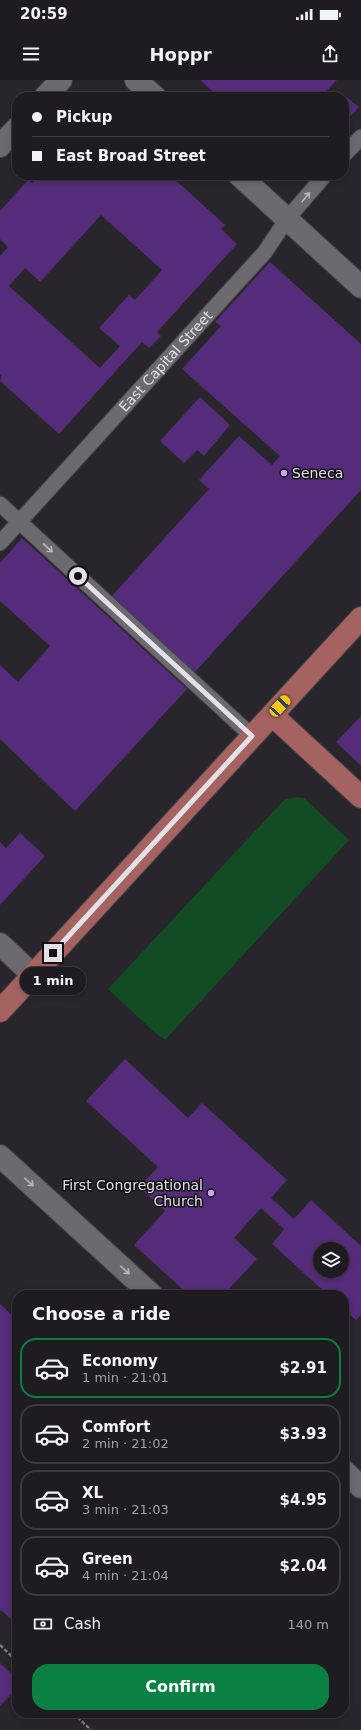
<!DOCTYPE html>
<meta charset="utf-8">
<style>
body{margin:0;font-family:"DejaVu Sans",sans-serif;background:#262529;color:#f1f3f6;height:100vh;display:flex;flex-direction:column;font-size:15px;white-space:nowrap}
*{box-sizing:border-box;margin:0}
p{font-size:13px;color:#a1a1a5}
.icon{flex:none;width:22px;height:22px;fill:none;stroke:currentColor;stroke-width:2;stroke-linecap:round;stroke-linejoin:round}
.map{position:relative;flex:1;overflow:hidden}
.panel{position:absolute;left:12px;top:1210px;width:337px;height:428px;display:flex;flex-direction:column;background:#1e1c20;border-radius:16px;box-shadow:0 2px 6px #0003,0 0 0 1px #3c3a3e}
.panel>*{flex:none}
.guide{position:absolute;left:12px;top:12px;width:337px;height:88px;border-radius:16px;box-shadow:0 2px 6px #0003,0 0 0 1px #3c3a3e;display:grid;align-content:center;height:88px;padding:0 20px;background:#1e1c20}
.controls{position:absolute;left:313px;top:1162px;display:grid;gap:8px}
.controls a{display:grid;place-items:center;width:36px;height:36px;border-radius:50%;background:#1e1c20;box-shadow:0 2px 6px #0003,0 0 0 1px #3c3a3e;font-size:20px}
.end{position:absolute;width:18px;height:18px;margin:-9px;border:5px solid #e3e1e5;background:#111;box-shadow:0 0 0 2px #111}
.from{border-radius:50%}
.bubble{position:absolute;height:28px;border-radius:14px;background:#1e1c20;box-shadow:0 2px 6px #0003,0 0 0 1px #3c3a3e;font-size:13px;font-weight:700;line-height:28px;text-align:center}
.car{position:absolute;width:12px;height:24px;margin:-12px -6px;border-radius:5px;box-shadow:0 0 3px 1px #0007;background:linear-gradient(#f5c518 24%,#345 0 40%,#f5c518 0 76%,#345 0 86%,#f5c518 0)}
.guide b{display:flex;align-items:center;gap:14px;height:38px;font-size:15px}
.guide b+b{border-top:1px solid #3c3a3e}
.guide i{width:10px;height:10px;background:#f1f3f6}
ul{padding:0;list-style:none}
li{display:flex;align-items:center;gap:12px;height:60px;margin:0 8px 6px;padding:0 12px;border:2px solid #3c3a3e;border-radius:16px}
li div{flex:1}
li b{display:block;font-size:15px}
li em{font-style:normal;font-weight:700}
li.selected{border-color:#0b8043}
li>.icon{width:36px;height:36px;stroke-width:1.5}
h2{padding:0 20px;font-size:18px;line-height:48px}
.pay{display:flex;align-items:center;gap:10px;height:44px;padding:0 20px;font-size:15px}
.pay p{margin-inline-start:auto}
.action{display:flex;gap:8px;margin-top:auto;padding:8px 20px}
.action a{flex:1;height:46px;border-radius:16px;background:#0b8043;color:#fff;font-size:16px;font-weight:700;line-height:46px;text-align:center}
.status{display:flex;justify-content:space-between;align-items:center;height:28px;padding:0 20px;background:#1e1c20;direction:ltr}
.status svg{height:11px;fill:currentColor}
header{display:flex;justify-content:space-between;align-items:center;height:52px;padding:0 20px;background:#1e1c20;font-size:18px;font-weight:700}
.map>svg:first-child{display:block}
.green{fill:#124c25}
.building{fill:#552c79;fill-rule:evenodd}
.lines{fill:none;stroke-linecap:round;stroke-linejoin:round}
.lane-casing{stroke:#434146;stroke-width:17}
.street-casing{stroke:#434146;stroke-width:24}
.secondary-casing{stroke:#434146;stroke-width:24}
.primary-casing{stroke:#434146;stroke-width:24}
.path{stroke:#7a787c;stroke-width:2.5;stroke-dasharray:4 2;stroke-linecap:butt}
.lane{stroke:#6c6a70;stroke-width:15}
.street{stroke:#6c6a70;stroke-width:22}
.secondary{stroke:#6c6a70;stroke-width:22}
.primary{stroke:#a46360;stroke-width:22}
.oneway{stroke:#b9b7bc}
.route{stroke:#e3e1e5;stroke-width:5}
.poi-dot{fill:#c8a6ef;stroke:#111012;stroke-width:1.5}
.labels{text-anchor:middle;stroke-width:3;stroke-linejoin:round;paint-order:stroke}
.street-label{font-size:14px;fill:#e3e1e5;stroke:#111012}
.poi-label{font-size:14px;fill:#e3e1e5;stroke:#111012;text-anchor:start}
</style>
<div class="status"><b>20:59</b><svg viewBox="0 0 49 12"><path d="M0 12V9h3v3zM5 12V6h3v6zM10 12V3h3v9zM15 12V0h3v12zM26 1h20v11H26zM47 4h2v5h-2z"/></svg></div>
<header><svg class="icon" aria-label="menu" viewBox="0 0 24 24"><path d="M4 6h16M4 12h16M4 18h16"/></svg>Hoppr<svg class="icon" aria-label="share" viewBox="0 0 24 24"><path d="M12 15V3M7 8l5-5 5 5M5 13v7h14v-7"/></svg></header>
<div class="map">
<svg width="361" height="1650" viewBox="0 0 361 1650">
<rect width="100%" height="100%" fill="#28262b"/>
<path class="green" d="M295,717L304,718L349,760L165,960L153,951L108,909L284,720Z"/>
<path class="building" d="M200,0H337L321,17H219Z
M346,17L359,27L344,43V18Z
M40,95H170L225,145L221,149L237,164L157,252L161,256L149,268L142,262L59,354L0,301L2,295L0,294V176L8,167L0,159V131L28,100L32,103ZM101,135L162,190L135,220L129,215L99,248L120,266L100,288L9,206L25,188L40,202Z
M270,182L361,264V410L194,593L111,517L209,409L199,400L239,356L272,385L280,376L182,289L221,246L215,242Z
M200,317L230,345L204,376L197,370L184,383L160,361Z
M22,458L187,609L75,731L0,659V585L18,602L50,566L0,521V483Z
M361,636V686L336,662Z
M20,753L45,776L0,825V762L6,768Z
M125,979L188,1038L202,1023L287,1100L271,1118L294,1139L311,1120L361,1166V1235L356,1240L344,1230V1215H328L272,1164L284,1149L261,1128L234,1158L257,1179L223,1215H189L134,1165L165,1131L139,1107L158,1087L86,1021ZM320,1169H342V1191H320Z
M0,1224L14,1237L17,1234V1532L11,1539L1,1530L0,1531Z
M0,1583L17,1599V1608L0,1626Z"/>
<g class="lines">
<defs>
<g id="lane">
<path d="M344,75L361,57"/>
<path d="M0,424L252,656"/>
<path id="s1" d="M0,463L265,172L287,139L325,95"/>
</g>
<path id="street" d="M45,17L61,0
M0,66L17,48
M0,864L33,895
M0,1076L152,1215
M344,1391L361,1407"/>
<path id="secondary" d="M136,0L155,17
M239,95L361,207"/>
<path id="primary" d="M272,635L361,717
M0,931L361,538"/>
</defs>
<use href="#lane" class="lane-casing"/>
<use href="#street" class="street-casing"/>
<use href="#secondary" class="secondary-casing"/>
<use href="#primary" class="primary-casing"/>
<path class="path" d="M0,1565L17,1581
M73,1633L91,1650"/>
<use href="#lane" class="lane"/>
<use href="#street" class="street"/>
<use href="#secondary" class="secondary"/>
<use href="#primary" class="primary"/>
</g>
<defs><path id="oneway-shaft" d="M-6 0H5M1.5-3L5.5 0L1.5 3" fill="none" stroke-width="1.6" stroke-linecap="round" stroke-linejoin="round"/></defs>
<g class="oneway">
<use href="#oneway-shaft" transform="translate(306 117) rotate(-50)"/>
<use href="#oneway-shaft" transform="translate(48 468) rotate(43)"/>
<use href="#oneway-shaft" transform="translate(29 1102) rotate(42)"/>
<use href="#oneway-shaft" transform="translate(125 1190) rotate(42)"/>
</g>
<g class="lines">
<path class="route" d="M53,873L252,656L78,496"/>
</g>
<g class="poi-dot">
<circle cx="284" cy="393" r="4"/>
<circle cx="211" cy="1113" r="4"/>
</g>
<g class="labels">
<g class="street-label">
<text dy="5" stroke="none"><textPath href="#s1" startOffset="246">East Capital Street</textPath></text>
</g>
<g class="poi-label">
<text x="292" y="398">Seneca</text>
<text x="203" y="1110" text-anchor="end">First Congregational<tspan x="203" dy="16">Church</tspan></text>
</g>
</g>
</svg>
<div class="controls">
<a><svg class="icon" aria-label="layers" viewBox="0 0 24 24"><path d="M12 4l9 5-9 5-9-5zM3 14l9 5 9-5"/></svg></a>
</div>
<i class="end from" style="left:78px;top:496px"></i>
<i class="end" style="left:53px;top:873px"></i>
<div class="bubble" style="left:20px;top:887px;width:66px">1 min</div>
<i class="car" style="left:280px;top:626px;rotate:43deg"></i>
<div class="guide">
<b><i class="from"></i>Pickup</b>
<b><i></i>East Broad Street</b>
</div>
<section class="panel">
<h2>Choose a ride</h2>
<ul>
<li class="selected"><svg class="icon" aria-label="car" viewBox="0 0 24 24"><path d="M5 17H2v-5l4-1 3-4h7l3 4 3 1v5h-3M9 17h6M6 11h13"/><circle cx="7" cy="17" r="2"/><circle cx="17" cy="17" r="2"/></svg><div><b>Economy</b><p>1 min · 21:01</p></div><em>$2.91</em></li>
<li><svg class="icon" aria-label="car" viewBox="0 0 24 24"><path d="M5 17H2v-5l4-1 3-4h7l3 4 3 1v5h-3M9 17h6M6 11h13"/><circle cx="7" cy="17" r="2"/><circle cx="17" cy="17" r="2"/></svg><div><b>Comfort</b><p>2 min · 21:02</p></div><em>$3.93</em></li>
<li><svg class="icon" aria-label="car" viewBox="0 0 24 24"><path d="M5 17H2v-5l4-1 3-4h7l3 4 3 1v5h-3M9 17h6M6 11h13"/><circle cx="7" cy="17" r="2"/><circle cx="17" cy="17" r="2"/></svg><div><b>XL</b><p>3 min · 21:03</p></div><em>$4.95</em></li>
<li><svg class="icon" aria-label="car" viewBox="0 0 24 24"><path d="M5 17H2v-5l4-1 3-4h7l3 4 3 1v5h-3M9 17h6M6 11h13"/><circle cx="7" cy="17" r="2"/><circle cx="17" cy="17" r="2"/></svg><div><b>Green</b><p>4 min · 21:04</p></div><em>$2.04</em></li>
</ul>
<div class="pay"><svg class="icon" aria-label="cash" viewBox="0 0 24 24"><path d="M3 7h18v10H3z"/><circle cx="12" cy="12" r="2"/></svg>Cash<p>140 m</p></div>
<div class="action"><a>Confirm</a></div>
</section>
</div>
